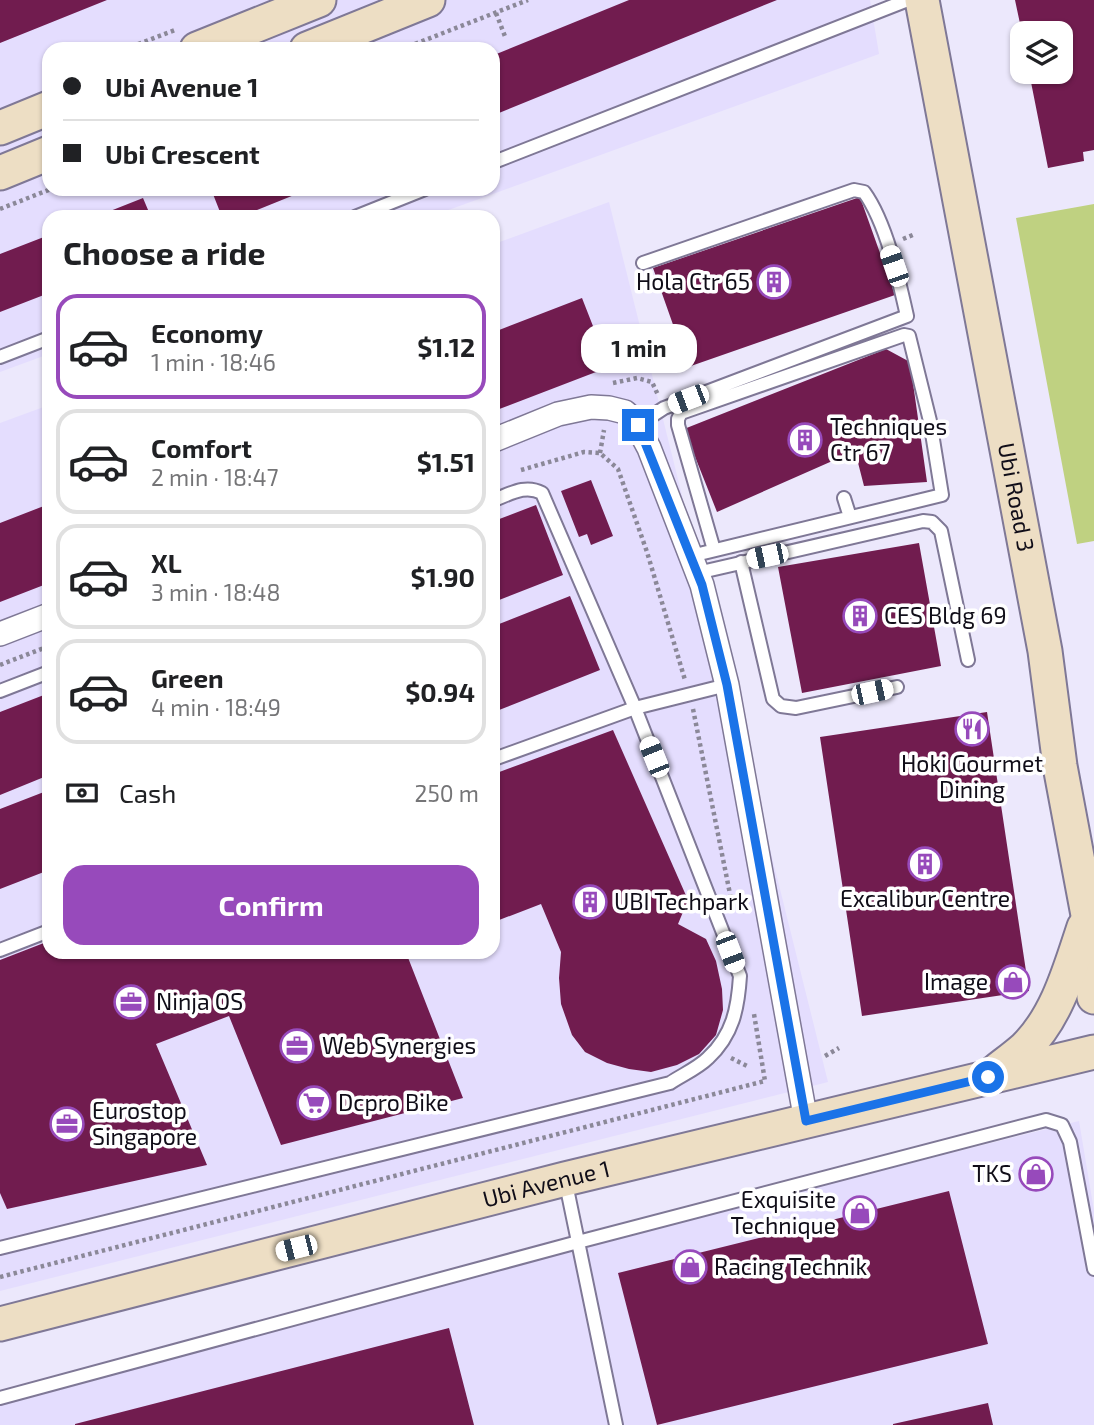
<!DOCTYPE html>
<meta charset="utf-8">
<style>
body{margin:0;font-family:"Exo 2",sans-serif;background:#f6f6f6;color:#202124;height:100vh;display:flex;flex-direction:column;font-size:26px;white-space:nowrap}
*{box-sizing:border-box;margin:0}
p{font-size:23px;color:#757577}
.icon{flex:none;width:38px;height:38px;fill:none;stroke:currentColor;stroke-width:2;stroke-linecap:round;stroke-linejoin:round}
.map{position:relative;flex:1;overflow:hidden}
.panel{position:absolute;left:42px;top:210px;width:458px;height:749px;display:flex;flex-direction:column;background:#fff;border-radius:21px;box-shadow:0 2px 5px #0004}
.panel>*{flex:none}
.hud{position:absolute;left:42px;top:42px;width:458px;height:154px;border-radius:21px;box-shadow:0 2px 5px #0004;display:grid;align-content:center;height:154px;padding:0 21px;background:#fff}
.tools{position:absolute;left:1010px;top:21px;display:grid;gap:14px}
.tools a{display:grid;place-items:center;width:63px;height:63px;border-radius:14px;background:#fff;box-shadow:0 2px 5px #0004;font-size:35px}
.end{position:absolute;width:32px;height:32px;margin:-16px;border:9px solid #1a73e8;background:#fff;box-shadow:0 0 0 4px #fff}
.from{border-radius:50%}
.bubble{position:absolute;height:49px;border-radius:21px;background:#fff;box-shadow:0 2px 5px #0004;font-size:23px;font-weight:700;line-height:49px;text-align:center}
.car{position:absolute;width:21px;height:42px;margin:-21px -10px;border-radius:9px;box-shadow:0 0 5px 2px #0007;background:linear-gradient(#fff 24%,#345 0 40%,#fff 0 76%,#345 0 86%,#fff 0)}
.hud b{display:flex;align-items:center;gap:24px;height:66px;font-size:26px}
.hud b+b{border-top:2px solid #e0e0e0}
.hud i{width:18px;height:18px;background:#202124}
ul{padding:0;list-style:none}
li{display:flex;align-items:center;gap:21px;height:105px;margin:0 14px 10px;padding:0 7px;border:4px solid #e0e0e0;border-radius:21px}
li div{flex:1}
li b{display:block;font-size:26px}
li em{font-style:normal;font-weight:700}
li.selected{border-color:#974abb}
li>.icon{width:63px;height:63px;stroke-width:1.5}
h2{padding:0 21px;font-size:32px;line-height:84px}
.pay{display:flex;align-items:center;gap:18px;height:77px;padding:0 21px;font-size:26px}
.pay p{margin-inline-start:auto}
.primary-button{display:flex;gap:14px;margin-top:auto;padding:14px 21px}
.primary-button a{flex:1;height:80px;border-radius:21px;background:#974abb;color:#fff;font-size:28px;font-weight:700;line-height:80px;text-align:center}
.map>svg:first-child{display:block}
.built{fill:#e4ddfe;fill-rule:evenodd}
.green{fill:#bfd181}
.building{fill:#711c4f}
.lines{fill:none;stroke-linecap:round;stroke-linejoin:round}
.lane-casing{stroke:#7f7896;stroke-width:16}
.street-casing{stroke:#7f7896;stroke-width:26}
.secondary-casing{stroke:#7f7896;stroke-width:37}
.path{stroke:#8b8898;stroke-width:4.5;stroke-dasharray:3.5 3.5;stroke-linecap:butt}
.lane{stroke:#fff;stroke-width:12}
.street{stroke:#fff;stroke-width:23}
.secondary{stroke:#eddec4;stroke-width:33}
.route{stroke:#1a73e8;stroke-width:9}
.labels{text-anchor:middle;stroke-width:7;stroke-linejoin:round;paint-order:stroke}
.poi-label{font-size:23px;fill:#100d18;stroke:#fff;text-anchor:start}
.street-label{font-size:23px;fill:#100d18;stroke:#fff}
</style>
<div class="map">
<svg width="1094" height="1425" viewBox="0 0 1094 1425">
<rect width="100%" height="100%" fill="#ece8fc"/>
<path class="built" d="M0,0H870L879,54L429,217H49V354L0,372ZM49,49H494V189H49Z
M609,202L828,1082L0,1291V423L49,405V952H494V244Z
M1079,1121L1094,1211V1425H0V1392Z"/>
<path class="green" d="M1094,204V541L1077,544L1016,218Z"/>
<path class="building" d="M0,0H107L0,43Z
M629,0H777L494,115V55Z
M1015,0H1094V150L1083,152L1084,161L1048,168L1029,72H1060V33H1022Z
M211,189H309L240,217H222Z
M860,197L895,295L688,367L653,268Z
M143,198L151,217H95Z
M49,235V293L0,312V254Z
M582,298L609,367L494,411V332Z
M886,349L910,362L927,482L864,486L855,451L717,512L684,429Z
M591,480L613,536L591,545L587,534L579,537L561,491Z
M49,504V583L0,602V523Z
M536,505L563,575L494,602V521Z
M919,543L941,666L802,693L778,567Z
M570,596L600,670L494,712V626Z
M49,693V775L0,795V712Z
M987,712L1029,991L862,1016L820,737Z
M613,730L688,900L678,924L706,939L716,961L722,989L723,1010L716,1035L699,1054L677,1065L651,1072L629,1069L607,1063L585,1052L572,1035L561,1004L559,978L561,952L541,904L494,922V774Z
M49,790V870L0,889V809Z
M49,941V952H414L407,955L463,1098L281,1145L229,1016L156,1044L207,1165L7,1209L0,1193V960Z
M949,1191L988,1344L657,1425L618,1273Z
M449,1328L474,1425H75V1424Z
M988,1403L993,1425H893V1424Z"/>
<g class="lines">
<defs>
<path id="lane" d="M494,162L908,0
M355,217L425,189
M0,357L49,338
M638,425L664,408L907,316C899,280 886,222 864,192L854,190L643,263
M844,498L850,517
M691,556L942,495L930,421L909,336L904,335L681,413L678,419V425L714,550
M741,562L773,699L781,706L796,708L897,687
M697,573L923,521L932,522L941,531L968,660
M0,691L49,672
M494,759L635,708L727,685
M0,950L49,931
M565,1179L616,1425
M0,1248L670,1083C682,1075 698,1068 708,1058C733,1035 738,1008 740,976L635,708L542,493C525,484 510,494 494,500
M0,1398L578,1242L1046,1120L1062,1125L1070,1142L1094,1269"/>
<path id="street" d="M494,440L558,414L591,407L609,408L625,412L634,420L649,448L702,585L727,685L806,1121
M0,634L49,615"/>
<g id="secondary">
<path id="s1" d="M922,0L1045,651L1060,766L1088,915L1094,997"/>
<path d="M197,49L319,0"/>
<path d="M307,49L428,0"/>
<path d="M0,128L49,108"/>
<path d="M0,173L49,153"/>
<path d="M995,1072C1005,1064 1016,1056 1025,1048C1057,1017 1070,969 1084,927"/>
<path id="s2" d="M0,1324L565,1179L1094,1052"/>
</g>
</defs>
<use href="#lane" class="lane-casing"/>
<use href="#street" class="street-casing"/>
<use href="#secondary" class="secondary-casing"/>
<path class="path" d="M496,13L506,39
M125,49L175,30
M402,49L528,0
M0,209L51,189
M903,239L915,234
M613,383L637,378L652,382L658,395
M600,453L604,430
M521,470L584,452L600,453L618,469L647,552L685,680
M0,665L49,646
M693,709L731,899
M825,1056L839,1048
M731,1058L749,1067
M0,1277L765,1081L754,1014"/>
<use href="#lane" class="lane"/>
<use href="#street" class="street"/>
<use href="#secondary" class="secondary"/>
</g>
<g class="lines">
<path class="route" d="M638,425L702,585L727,685L806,1121L988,1077"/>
</g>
<defs>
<symbol id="building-ring" viewBox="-11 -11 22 22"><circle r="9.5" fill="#fff" stroke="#974abb" stroke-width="1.5"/><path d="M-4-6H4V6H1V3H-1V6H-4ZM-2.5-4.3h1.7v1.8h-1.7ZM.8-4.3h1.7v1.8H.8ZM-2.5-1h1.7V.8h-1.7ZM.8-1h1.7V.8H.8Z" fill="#974abb"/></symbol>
<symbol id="restaurant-ring" viewBox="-11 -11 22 22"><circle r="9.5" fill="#fff" stroke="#974abb" stroke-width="1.5"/><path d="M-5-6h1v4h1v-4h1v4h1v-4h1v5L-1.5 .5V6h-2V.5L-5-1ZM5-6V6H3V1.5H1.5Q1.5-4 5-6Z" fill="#974abb"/></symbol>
<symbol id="shop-ring" viewBox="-11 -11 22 22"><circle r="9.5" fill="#fff" stroke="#974abb" stroke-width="1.5"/><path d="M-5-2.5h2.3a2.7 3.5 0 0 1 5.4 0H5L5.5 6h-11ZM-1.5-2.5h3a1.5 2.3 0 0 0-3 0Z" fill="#974abb"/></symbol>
<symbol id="office-ring" viewBox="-11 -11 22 22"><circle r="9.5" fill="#fff" stroke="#974abb" stroke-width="1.5"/><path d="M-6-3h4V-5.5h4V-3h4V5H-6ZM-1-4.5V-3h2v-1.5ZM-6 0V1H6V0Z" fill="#974abb"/></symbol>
<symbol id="supermarket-ring" viewBox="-11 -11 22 22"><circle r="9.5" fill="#fff" stroke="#974abb" stroke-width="1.5"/><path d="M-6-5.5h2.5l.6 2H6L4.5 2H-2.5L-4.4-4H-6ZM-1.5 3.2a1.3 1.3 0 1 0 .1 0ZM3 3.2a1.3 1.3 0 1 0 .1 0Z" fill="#974abb"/></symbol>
</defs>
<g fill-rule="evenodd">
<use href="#building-ring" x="755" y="263" width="38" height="38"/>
<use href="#building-ring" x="786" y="421" width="38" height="38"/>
<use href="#building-ring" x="841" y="597" width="38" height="38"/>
<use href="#restaurant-ring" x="953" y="710" width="38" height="38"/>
<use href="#building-ring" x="906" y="845" width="38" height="38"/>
<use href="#building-ring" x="571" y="883" width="38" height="38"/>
<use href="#shop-ring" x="994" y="963" width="38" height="38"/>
<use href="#office-ring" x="112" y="983" width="38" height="38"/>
<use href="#office-ring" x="278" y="1027" width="38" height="38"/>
<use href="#supermarket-ring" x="295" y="1084" width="38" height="38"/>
<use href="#office-ring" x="48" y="1105" width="38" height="38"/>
<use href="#shop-ring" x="1017" y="1155" width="38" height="38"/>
<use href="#shop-ring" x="841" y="1194" width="38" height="38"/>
<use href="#shop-ring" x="671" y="1248" width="38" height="38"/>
</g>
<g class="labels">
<g class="poi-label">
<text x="750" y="290" text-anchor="end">Hola Ctr 65</text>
<text x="830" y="435">Techniques<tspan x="830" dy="26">Ctr 67</tspan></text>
<text x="884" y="624">CES Bldg 69</text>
<text x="972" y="772" text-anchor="middle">Hoki Gourmet<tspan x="972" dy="26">Dining</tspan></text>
<text x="925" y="907" text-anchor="middle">Excalibur Centre</text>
<text x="614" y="910">UBI Techpark</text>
<text x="988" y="990" text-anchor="end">Image</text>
<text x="156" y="1010">Ninja OS</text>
<text x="322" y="1054">Web Synergies</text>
<text x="338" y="1111">Dcpro Bike</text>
<text x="92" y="1119">Eurostop<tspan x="92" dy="26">Singapore</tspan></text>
<text x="1012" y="1182" text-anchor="end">TKS</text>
<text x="836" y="1208" text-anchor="end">Exquisite<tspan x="836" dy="26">Technique</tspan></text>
<text x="714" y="1275">Racing Technik</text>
</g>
<g class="street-label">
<text dy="8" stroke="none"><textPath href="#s1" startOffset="506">Ubi Road 3</textPath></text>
<text dy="8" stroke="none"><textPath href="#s2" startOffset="564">Ubi Avenue 1</textPath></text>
</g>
</g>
</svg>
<div class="tools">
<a><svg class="icon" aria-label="layers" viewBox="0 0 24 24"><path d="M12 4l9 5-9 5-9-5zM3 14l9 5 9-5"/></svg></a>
</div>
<i class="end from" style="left:988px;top:1077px"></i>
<i class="end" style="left:638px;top:425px"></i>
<div class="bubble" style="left:581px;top:324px;width:116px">1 min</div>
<i class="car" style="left:894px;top:266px;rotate:341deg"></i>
<i class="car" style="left:688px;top:399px;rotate:249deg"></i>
<i class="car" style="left:767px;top:556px;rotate:258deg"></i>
<i class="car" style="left:872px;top:692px;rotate:78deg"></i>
<i class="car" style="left:654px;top:757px;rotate:338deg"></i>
<i class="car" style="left:730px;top:952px;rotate:159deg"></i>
<i class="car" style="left:296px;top:1248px;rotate:256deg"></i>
<div class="hud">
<b><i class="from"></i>Ubi Avenue 1</b>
<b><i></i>Ubi Crescent</b>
</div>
<section class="panel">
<h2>Choose a ride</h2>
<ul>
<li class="selected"><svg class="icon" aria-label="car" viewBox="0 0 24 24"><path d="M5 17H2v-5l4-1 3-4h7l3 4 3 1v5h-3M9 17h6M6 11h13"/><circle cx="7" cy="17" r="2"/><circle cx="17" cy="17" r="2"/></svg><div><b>Economy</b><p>1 min · 18:46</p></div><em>$1.12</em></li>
<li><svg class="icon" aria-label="car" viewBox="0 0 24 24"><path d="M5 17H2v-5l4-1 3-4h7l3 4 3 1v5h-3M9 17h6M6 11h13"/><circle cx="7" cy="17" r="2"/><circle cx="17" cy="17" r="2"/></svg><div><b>Comfort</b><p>2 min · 18:47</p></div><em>$1.51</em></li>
<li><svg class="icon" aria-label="car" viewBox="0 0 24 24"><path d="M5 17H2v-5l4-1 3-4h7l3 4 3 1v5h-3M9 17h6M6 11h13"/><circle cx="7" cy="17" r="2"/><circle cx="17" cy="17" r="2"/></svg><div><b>XL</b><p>3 min · 18:48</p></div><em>$1.90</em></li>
<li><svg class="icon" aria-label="car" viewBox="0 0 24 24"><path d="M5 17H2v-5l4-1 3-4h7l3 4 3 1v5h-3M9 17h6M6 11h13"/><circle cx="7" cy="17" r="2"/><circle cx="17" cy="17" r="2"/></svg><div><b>Green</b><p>4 min · 18:49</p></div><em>$0.94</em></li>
</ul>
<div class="pay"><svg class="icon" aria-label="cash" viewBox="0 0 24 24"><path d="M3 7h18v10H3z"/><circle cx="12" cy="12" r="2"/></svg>Cash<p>250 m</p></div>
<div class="primary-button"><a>Confirm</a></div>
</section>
</div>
